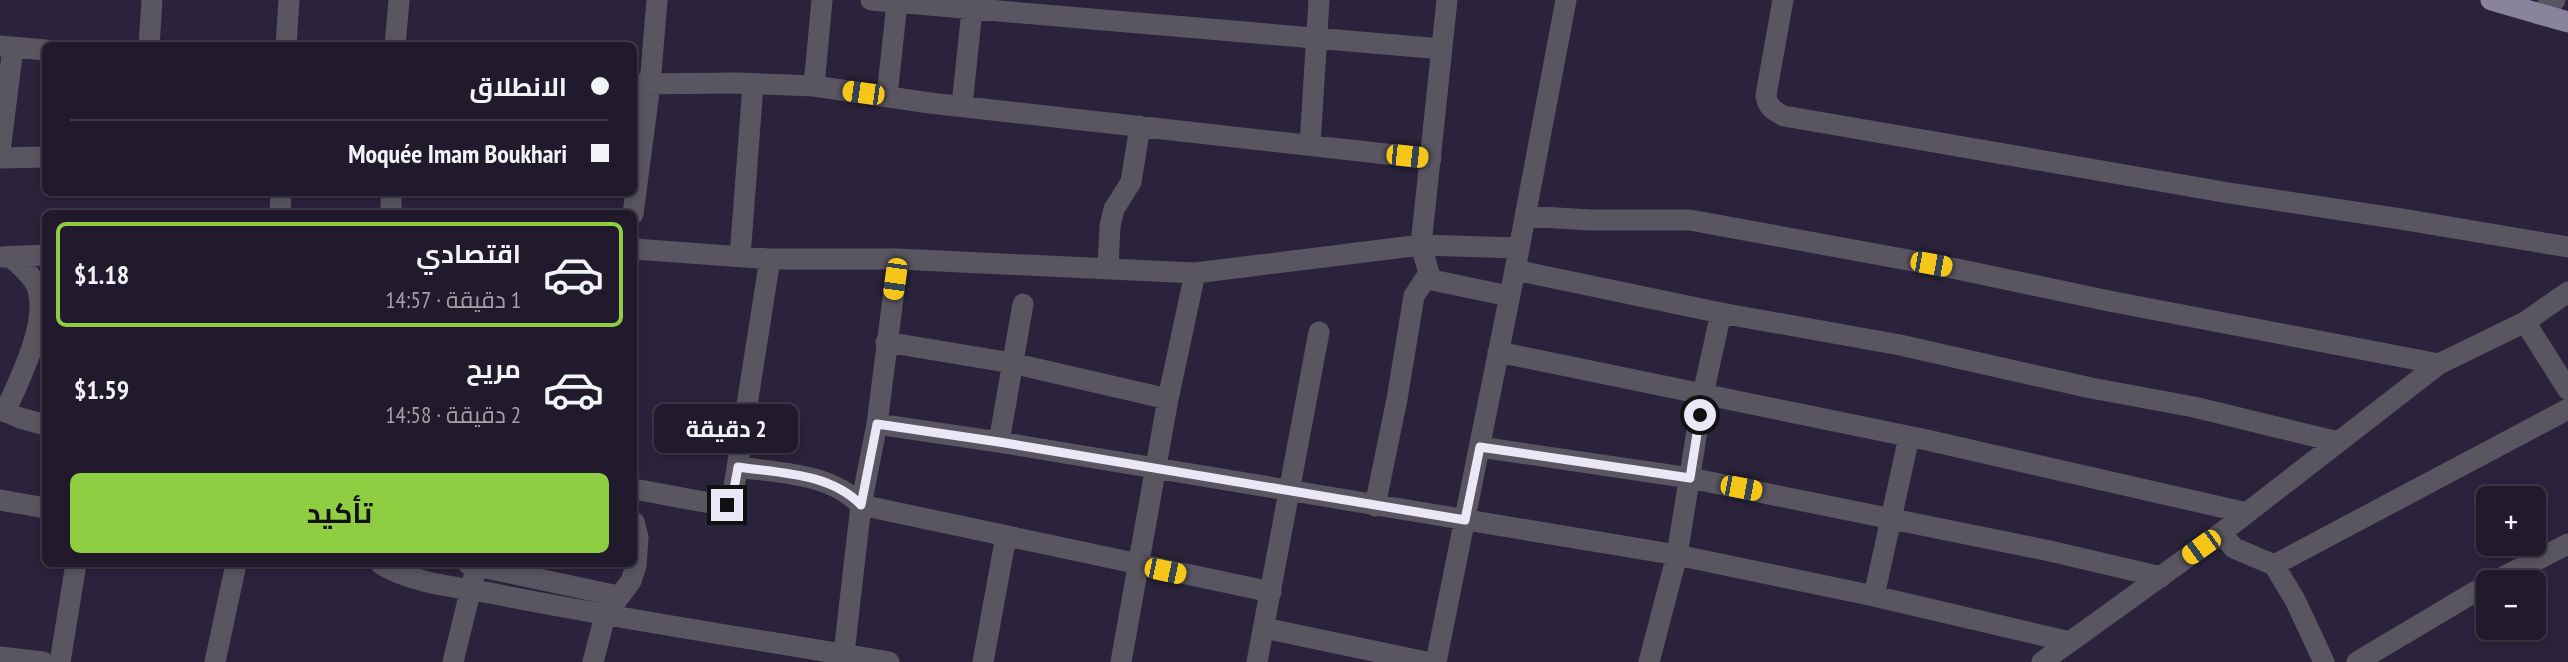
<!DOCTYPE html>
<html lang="ar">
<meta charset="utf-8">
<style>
body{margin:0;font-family:"PT Sans Narrow",Cairo,sans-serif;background:#282334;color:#f1f3f6;direction:rtl;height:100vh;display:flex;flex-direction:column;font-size:26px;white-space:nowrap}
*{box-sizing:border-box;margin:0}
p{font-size:23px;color:#a2a1a9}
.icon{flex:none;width:38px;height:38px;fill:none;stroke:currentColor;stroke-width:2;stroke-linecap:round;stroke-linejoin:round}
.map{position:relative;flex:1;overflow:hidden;direction:ltr}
.details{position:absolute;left:42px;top:210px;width:595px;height:357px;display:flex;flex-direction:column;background:#201a2c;border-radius:10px;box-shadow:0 4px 10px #0003,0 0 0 2px #3d3848;direction:rtl}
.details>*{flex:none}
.banner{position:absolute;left:42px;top:42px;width:595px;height:154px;border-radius:10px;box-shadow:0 4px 10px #0003,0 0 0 2px #3d3848;direction:rtl;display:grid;align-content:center;height:154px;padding:0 28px;background:#201a2c}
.tools{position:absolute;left:2476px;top:486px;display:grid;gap:14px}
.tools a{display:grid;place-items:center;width:70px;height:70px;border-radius:10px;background:#201a2c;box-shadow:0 4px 10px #0003,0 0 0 2px #3d3848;font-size:35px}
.end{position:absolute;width:32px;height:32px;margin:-16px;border:9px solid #ebe7f7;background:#111;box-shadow:0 0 0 4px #111}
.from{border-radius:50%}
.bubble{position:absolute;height:49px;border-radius:10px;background:#201a2c;box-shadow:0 4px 10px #0003,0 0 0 2px #3d3848;font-size:23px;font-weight:700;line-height:49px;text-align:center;direction:rtl}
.car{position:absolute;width:21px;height:42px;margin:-21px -10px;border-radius:9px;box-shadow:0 0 5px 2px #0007;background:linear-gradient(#f5c518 24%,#345 0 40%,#f5c518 0 76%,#345 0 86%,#f5c518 0)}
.banner b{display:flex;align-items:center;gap:24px;height:66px;font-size:26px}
.banner b+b{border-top:2px solid #3d3848}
.banner i{width:18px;height:18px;background:#f1f3f6}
ul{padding:12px 0 0;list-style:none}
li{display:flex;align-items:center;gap:21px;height:105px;margin:0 14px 10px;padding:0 14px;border:4px solid transparent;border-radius:10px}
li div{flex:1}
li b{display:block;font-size:26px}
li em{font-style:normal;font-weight:700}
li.active{border-color:#8fcd42}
li>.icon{width:63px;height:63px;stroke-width:1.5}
.button{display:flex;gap:14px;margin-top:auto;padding:14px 28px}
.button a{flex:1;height:80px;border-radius:10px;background:#8fcd42;color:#111;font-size:28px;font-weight:700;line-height:80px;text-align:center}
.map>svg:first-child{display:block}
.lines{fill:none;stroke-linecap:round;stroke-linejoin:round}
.minor{stroke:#595662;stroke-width:21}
.primary{stroke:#89839c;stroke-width:21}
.route{stroke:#ebe7f7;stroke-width:9}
</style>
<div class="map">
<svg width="2568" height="662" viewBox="0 0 2568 662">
<rect width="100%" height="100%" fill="#2a233b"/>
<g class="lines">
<path class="minor" d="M871,0L1442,49
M1783,0L1766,95C1767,106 1773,111 1784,116L2229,193L2401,219L2568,247
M2539,14L2555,0
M0,46L46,50
M149,46L152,0
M286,46L289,0
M395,46L399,0
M634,84L737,83L814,86L930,103L1431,159
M814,86L822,0
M887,96L897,3
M962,106L972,10
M1310,145L1319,0
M0,151L13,48
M0,158L46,157
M391,192V214
M280,214L281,192
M633,214L650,85L657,0
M1525,216L1590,220H1690L1957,269L2109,301L2439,364
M634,249L770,259H898L1195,273L1421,245L1518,248
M2,257L46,255
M740,257L753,85
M1108,268L1110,226L1114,209L1131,182L1140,126
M1515,270L1721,313L1900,345L2091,388L2194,407L2338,442
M1427,279L1509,296
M2525,322L2568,390
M886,342L1012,363L1168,399
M1498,352L1927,440L2247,513
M0,409L20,418L46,425
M5,412C19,380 48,325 38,290C35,277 20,266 10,256
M877,424L999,442L1677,555L1874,596L2070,642
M999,442L1023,304
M1480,447L1690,478L2050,551L2161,577
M738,467C780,473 830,473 861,505L1271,592
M634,489L721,505H727L732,500L770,259
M0,500L46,508
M1375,506L1397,399L1414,296L1429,273L1421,245L1447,0
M2221,533L2234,548L2274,565L2295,600L2324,662
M381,564C413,585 468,588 505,596C632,621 761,640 889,662
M468,564L618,596
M2274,565L2568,409
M2491,583L2568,544
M1874,596L1909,437
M1264,628L1426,662
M0,657L43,662
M60,662L76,564
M215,662L236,564
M453,662L474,576
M593,662L605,616L631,581L636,566L638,537L634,522
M843,662L861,505L877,424L898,259
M983,662L1006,536
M1121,662L1168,399L1195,273
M1257,662L1319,332
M1436,662L1515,270L1566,0
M1649,662L1677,555L1703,394L1721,313
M2042,662L2221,533L2439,364L2525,322L2568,292
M2357,662L2488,584"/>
<path class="primary" d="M2491,0L2568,22"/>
</g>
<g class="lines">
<path class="route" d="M727,505L732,500L738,467C780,473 830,473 861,505L877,424L999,442L1465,520L1480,447L1690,478L1700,415"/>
</g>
</svg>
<div class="tools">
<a>+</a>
<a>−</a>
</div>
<i class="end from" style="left:1700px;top:415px"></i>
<i class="end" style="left:727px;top:505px"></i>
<div class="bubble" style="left:654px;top:404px;width:144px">2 دقيقة</div>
<i class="car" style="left:863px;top:93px;rotate:278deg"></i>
<i class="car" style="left:1407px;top:156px;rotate:96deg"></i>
<i class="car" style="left:1931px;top:264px;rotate:100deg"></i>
<i class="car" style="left:895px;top:279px;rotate:188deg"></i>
<i class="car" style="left:1741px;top:488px;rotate:101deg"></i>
<i class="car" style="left:2201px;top:547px;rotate:234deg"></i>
<i class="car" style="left:1165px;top:571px;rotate:102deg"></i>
<div class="banner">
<b><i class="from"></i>الانطلاق</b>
<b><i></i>Moquée Imam Boukhari</b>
</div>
<section class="details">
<ul>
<li class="active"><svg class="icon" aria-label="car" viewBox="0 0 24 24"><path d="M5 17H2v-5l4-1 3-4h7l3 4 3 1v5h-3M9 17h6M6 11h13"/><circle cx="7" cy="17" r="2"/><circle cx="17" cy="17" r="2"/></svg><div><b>اقتصادي</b><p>1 دقيقة · 14:57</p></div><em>$1.18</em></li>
<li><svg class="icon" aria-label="car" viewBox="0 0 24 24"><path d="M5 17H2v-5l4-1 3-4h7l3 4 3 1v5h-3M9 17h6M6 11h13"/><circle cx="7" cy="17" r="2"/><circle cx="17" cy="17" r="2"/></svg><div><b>مريح</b><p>2 دقيقة · 14:58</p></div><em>$1.59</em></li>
</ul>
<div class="button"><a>تأكيد</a></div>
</section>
</div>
